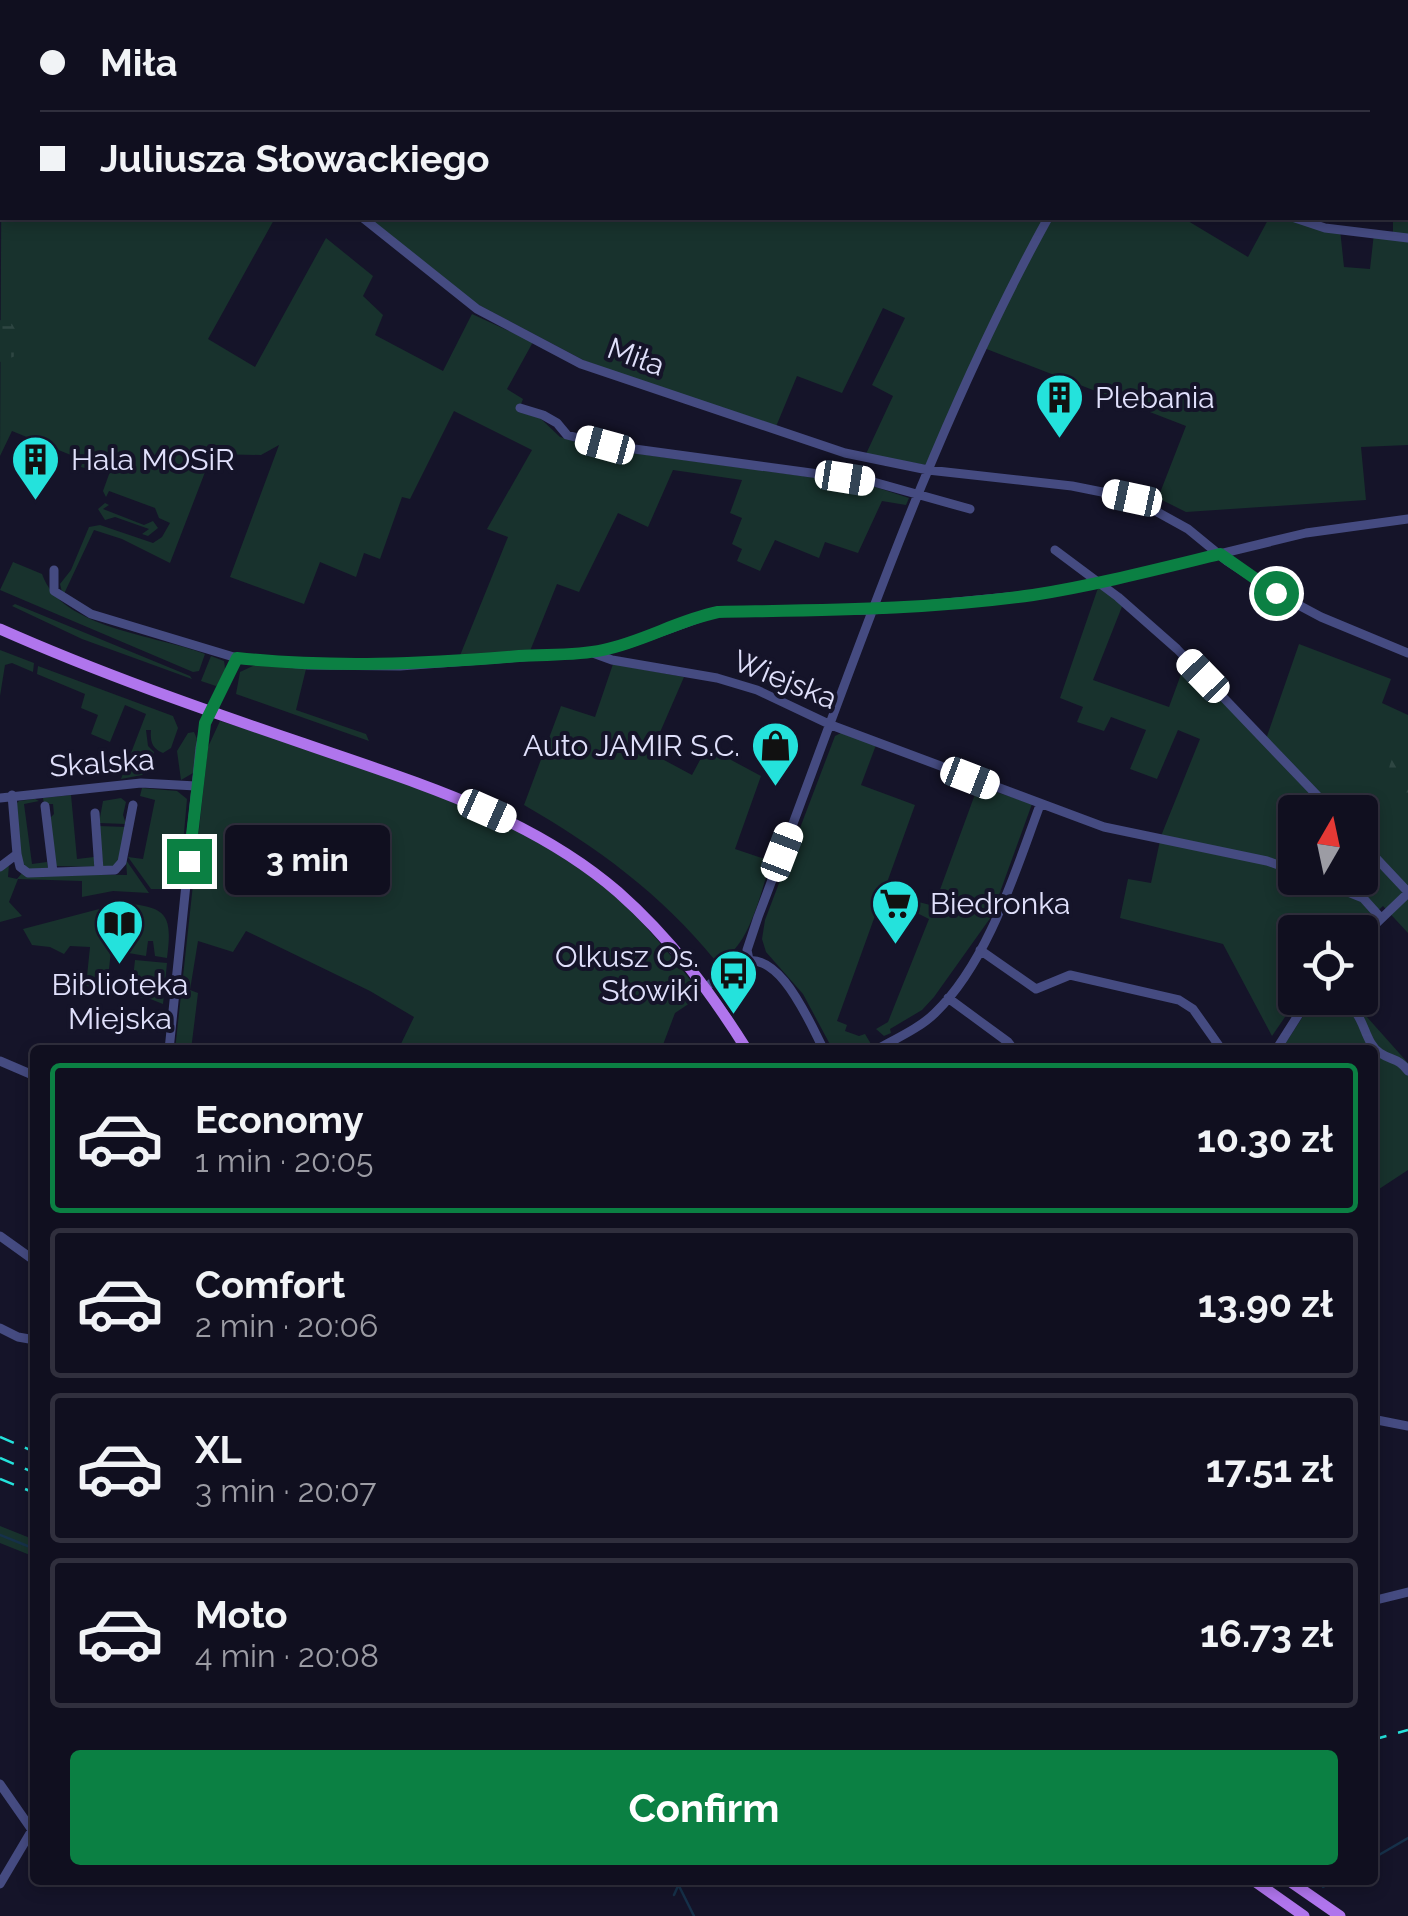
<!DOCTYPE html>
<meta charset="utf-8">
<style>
body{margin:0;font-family:Raleway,sans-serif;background:#1e1d2c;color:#f1f3f6;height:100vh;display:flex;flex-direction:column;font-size:38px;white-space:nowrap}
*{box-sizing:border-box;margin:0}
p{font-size:32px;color:#9c9ca4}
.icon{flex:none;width:55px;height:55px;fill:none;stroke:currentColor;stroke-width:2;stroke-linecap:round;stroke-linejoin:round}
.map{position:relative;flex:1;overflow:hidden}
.side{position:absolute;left:30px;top:1045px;width:1348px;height:840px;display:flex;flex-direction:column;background:#100f1f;border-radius:10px;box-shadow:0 5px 15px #0003,0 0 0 2px #302f3d}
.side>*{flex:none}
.hud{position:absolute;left:0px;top:0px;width:1410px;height:220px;box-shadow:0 5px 15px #0003,0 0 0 2px #302f3d;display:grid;align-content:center;height:220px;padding:0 40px;background:#100f1f}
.needle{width:65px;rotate:9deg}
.tools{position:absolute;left:1278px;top:795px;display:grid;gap:20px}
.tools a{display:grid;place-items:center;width:100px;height:100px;border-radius:10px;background:#100f1f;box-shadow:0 5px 15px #0003,0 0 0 2px #302f3d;font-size:50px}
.end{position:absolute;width:45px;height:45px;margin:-22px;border:12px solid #0b8043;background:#fff;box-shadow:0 0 0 5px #fff}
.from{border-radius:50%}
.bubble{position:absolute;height:70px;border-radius:10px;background:#100f1f;box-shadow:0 5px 15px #0003,0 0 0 2px #302f3d;font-size:32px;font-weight:700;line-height:70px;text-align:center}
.car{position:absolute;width:30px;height:60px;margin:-30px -15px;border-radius:12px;box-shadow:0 0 8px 2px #0007;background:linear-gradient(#fff 24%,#345 0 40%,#fff 0 76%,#345 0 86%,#fff 0)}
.hud b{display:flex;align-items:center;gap:35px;height:95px;font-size:38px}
.hud b+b{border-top:2px solid #302f3d}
.hud i{width:25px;height:25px;background:#f1f3f6}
ul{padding:18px 0 0;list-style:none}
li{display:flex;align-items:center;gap:30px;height:150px;margin:0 20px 15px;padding:0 20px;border:5px solid #302f3d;border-radius:10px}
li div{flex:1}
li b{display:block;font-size:38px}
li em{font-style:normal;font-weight:700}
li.on{border-color:#0b8043}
li>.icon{width:90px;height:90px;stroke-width:1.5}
.button{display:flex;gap:20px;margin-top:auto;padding:20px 40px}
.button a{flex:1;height:115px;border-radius:10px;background:#0b8043;color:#fff;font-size:40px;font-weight:700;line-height:115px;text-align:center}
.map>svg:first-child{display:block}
.grass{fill:#18322d;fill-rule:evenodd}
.forest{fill:url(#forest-firs)}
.wetland{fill:url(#wetland-marsh)}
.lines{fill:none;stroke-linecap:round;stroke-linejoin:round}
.stream{stroke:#16314a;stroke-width:2.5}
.minor{stroke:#454b81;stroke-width:9}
.major{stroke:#b075ed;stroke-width:11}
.rail{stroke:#24e2dc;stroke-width:2.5;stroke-dasharray:15 12;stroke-linecap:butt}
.route{stroke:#0b8043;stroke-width:12}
.labels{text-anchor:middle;stroke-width:8;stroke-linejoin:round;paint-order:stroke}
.street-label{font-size:30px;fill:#e0e0fb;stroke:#151429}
.poi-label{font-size:30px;fill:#e0e0fb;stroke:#151429;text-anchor:start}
</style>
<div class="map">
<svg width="1408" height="1916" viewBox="0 0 1408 1916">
<defs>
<pattern id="forest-firs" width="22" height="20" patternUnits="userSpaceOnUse" patternTransform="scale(2.5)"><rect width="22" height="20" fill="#18322d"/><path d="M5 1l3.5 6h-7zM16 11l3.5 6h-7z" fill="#2e4642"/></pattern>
<pattern id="wetland-marsh" width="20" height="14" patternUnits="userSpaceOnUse" patternTransform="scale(2.5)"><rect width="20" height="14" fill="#18322d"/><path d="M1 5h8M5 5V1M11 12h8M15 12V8" fill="none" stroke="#2e4642"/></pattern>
</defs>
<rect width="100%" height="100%" fill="#151429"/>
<path class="grass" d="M303,0H853L862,2H304Z
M866,0H1408V445L1361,447L1366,500L1186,512L1158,498L1186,426L984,348L931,466L866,454L893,396L872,385L905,318L883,308L842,393L797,376L775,429L585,361L475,303L361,218H1183L1248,257L1269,218H1298L1340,229L1344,267L1370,269L1374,233L1393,235V218H1408V2Z
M2,62V218H275L208,339L255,367L326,238L373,276L363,296L383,315L375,335L443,371L472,314L533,342L507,389L523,399L518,412L540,418L560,437L610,450L869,485L909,498L906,505L882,501L858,553L825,542L819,558L775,540L760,571L737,561L742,549L732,544L742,518L730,513L742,480L673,470L648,527L618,513L579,592L557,584L530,651L459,658L508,537L487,529L532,450L454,411L410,499L402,497L380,559L364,553L356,577L320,562L304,604L230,577L279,445L261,455L212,454L170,563L122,539L94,530L63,596L60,584L71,570L89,527L100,525L153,543L162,537L170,523L159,518L155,508L109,491L106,497L103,491L112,466L105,462L88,469L81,467L83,460L12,431L0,456Z
M105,503L109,505L103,509L144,525L153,521L158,528L148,536L142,534L149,529L115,517L105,520L98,509Z
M13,562L42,574C61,629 157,635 205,654L199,671L193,672L0,590Z
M1099,585L1123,604L1093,680L1169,707L1187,658L1266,739L1299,644L1391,679L1382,703L1408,715V933L1383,906L1355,932H1295V998H1298L1272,1036L1223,944L1120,918L1128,879L1151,883L1161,836L1200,739L1178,730L1157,779L1130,769L1146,730L1111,717L1104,731L1077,722L1083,707L1060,698ZM1295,812H1360V878H1295Z
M15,604L190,676L192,679L82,639L12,606Z
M0,650L34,663L33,672L12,663L5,665L0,696Z
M211,656L224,661C226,673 226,679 216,686L201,681Z
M257,664L306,669L296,710L366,734L369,741L236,694L240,672Z
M613,664L684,677L651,753L692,775L707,747L761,776L735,849L771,861C762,887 747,961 714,959C661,894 597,847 524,805L561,706L595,717Z
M38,666L173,716L178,728L171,748L163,753C152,749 150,741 151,730H146L148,746L154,752L153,765L142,775L121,779L146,714L125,705L110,742L91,734L98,715L81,708L85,694L37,674Z
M220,721C335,757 458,792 562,855C619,891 662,943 702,995L675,1013L661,1050H398L414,1017L370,991L246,931L233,952L198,941L190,990L198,993L191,1050H175L208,747Z
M194,732L197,739L193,773L181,780L177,751L188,733Z
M841,733L876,745L861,785L915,805L837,1021L847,1025L845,1031L859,1036L865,1034L871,1044L861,1050H833L803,994L766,952L762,939L765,920L835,736Z
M978,786L1032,804L991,917L934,997L922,1010L890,1029L891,1033L884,1036L876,1029L888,1022L929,919L907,908L911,900L934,906Z
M142,788L177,791L187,799L180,878L168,889H151L128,857L143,859L155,800L140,796Z
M71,795L77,859L94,857L95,867L56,866L49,819L54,814L53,804H44L43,798Z
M121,798L126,802L123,815L126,824L99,823L103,801Z
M35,799L39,801L24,804L32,864L47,862L48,868L28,870L22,865L15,805L19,801Z
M99,826L126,827L118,866H103Z
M126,860L149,893L113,891L82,897V881L18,879L9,902L22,916L0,922V871L9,864L8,877L17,879L22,873L127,875Z
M122,903C166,907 173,913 167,958L155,956L153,941H148L146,956L111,950L107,989L86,986L90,947L70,946L64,954L50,947L32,945L23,929Z
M135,960L167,963L163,1004L148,998L131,997Z
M1315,998H1350L1408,1063V1170L1373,1193L1372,1050H1281Z
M0,1526L35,1540V1557L0,1543Z"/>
<path class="forest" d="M1399,750H1408V797L1398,800L1389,792C1387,776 1387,762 1399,750Z"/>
<path class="wetland" d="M0,320L12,324L20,338L18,355L0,362Z"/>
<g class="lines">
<path class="stream" d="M0,1535L35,1549
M1372,1859L1408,1838
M676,1880L694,1916
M1323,1887L1336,1880
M674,1895L678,1886"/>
<path class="minor" d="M850,0L861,2
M58,2L61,0
M272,2V0
M0,51L2,48
M363,218L477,309L581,364L845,453L928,470L1072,486L1132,498L1188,529L1227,561L1276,593L1321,617L1408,653
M1295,218L1325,228L1408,238
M520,408L543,415L557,423L567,435L605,445L870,481L970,509
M1055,550L1118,597L1177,649L1333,812
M54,570V591L91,614L237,658L308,665L400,666L590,652L612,660L717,678L757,690L831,725L1104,827L1267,861L1295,871
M593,652L628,644L719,611L873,610L1029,595L1100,583L1306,533L1408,519
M12,795L17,854
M0,798L141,783L196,786
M45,806L53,872
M95,813L99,870
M1360,841L1408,892
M0,867L17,854L20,867L28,873L115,870L122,862L133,805
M1313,878L1363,898L1381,918
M1360,939L1408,893
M980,950L1036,989L1070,975L1179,1000L1193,1009L1222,1050
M749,960L747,950L758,917C848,681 926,439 1048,218
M706,987C716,980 727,969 738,964C778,943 810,1024 824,1050
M948,998L1008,1042L1014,1050
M1330,998L1338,1009L1354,1010C1365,1022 1366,1044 1380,1053C1392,1061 1399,1058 1408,1071
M169,1050L200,748L205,723L237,658
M876,1050C895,1039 920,1028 935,1013C988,962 1015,872 1040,805
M1276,1050L1309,998
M0,1061L35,1076
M0,1236L35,1261
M0,1328L18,1337L35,1340
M1372,1419L1408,1426
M1372,1601L1408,1592
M0,1784L32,1830L0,1884"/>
<path class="major" d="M0,629C99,673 202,709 305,744C414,782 529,815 618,892C670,938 710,991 747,1050
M1253,1880L1304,1916
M1288,1880L1340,1916"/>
<path class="rail" d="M0,1437L35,1452
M0,1458L35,1473
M0,1479L35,1493
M1372,1740L1408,1730"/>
</g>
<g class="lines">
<path class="route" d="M189,861L205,723L237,658C332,668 424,664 519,656C547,654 575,656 603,650C643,642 678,620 718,612C823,610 929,610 1033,595C1096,585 1158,569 1220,554L1276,593"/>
</g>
<defs>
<symbol id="building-pin" viewBox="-11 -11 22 30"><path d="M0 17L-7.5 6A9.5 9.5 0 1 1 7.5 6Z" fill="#24e2dc" stroke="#151429"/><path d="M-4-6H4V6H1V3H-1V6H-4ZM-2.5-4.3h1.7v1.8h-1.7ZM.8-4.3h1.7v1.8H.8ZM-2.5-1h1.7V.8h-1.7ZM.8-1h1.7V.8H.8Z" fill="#111"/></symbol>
<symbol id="shop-pin" viewBox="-11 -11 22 30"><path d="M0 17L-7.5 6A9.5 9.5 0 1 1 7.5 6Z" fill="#24e2dc" stroke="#151429"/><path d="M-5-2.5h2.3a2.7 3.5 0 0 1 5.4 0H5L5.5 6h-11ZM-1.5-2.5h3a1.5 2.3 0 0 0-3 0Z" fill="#111"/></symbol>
<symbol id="supermarket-pin" viewBox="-11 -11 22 30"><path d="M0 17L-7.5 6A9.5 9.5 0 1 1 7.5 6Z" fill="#24e2dc" stroke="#151429"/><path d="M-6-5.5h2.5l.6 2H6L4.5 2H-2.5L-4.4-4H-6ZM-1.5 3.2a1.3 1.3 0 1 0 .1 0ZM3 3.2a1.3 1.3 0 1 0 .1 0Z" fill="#111"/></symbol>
<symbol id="library-pin" viewBox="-11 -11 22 30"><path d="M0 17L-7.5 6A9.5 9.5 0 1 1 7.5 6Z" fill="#24e2dc" stroke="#151429"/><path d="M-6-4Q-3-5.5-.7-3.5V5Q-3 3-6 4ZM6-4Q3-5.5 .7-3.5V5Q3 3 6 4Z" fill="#111"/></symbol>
<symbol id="bus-pin" viewBox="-11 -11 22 30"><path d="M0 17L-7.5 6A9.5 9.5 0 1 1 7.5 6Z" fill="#24e2dc" stroke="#151429"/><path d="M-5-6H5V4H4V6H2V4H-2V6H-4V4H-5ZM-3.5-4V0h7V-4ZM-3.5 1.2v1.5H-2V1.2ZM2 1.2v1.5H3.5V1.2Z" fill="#111"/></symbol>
</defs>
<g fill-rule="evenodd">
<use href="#building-pin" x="1032" y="370" width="55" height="75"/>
<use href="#building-pin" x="8" y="432" width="55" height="75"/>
<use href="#shop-pin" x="748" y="718" width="55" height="75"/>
<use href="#supermarket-pin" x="868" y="876" width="55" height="75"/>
<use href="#library-pin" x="92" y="896" width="55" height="75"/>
<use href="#bus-pin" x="706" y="946" width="55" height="75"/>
</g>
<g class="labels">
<g class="street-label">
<text transform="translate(636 357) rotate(20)" y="10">Miła</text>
<text transform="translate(785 680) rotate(22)" y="10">Wiejska</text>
<text transform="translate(102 763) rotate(-4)" y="10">Skalska</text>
</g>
<g class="poi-label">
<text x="1095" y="408">Plebania</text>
<text x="71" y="470">Hala MOSiR</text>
<text x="740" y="756" text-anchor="end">Auto JAMIR S.C.</text>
<text x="930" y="914">Biedronka</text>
<text x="699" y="967" text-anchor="end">Olkusz Os.<tspan x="699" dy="34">Słowiki</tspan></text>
<text x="120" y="995" text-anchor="middle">Biblioteka<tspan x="120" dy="34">Miejska</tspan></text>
</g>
</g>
</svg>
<div class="tools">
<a><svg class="needle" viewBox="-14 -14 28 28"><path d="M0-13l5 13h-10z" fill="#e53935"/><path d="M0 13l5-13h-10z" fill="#9c9ca4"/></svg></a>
<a><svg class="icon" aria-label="locate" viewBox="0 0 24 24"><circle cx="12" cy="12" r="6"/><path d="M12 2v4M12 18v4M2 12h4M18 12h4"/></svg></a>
</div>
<i class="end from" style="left:1276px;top:593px"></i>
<i class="end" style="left:189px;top:861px"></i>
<div class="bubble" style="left:225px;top:825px;width:165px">3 min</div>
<i class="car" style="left:605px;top:445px;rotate:285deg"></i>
<i class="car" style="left:845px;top:478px;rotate:99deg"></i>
<i class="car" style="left:1132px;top:498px;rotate:282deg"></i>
<i class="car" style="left:1203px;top:676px;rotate:316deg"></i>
<i class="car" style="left:970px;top:778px;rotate:111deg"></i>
<i class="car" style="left:487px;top:811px;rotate:114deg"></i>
<i class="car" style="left:782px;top:852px;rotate:21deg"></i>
<div class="hud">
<b><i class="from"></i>Miła</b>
<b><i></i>Juliusza Słowackiego</b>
</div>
<section class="side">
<ul>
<li class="on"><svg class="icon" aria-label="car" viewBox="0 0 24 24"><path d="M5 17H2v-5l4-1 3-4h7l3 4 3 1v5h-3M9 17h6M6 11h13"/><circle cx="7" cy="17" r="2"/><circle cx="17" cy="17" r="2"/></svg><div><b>Economy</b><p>1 min · 20:05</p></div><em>10.30 zł</em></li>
<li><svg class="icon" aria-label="car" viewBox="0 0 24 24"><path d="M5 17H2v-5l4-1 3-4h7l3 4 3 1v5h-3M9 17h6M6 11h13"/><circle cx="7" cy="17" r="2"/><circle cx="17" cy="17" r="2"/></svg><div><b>Comfort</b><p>2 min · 20:06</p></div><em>13.90 zł</em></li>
<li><svg class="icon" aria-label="car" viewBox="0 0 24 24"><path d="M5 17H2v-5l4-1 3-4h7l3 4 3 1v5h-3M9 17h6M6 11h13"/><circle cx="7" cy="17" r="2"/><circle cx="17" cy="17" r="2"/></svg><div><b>XL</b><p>3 min · 20:07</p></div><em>17.51 zł</em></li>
<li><svg class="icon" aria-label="car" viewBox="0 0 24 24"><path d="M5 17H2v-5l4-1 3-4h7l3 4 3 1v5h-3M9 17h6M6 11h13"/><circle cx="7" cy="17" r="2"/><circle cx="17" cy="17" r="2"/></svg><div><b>Moto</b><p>4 min · 20:08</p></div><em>16.73 zł</em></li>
</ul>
<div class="button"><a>Confirm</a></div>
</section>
</div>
